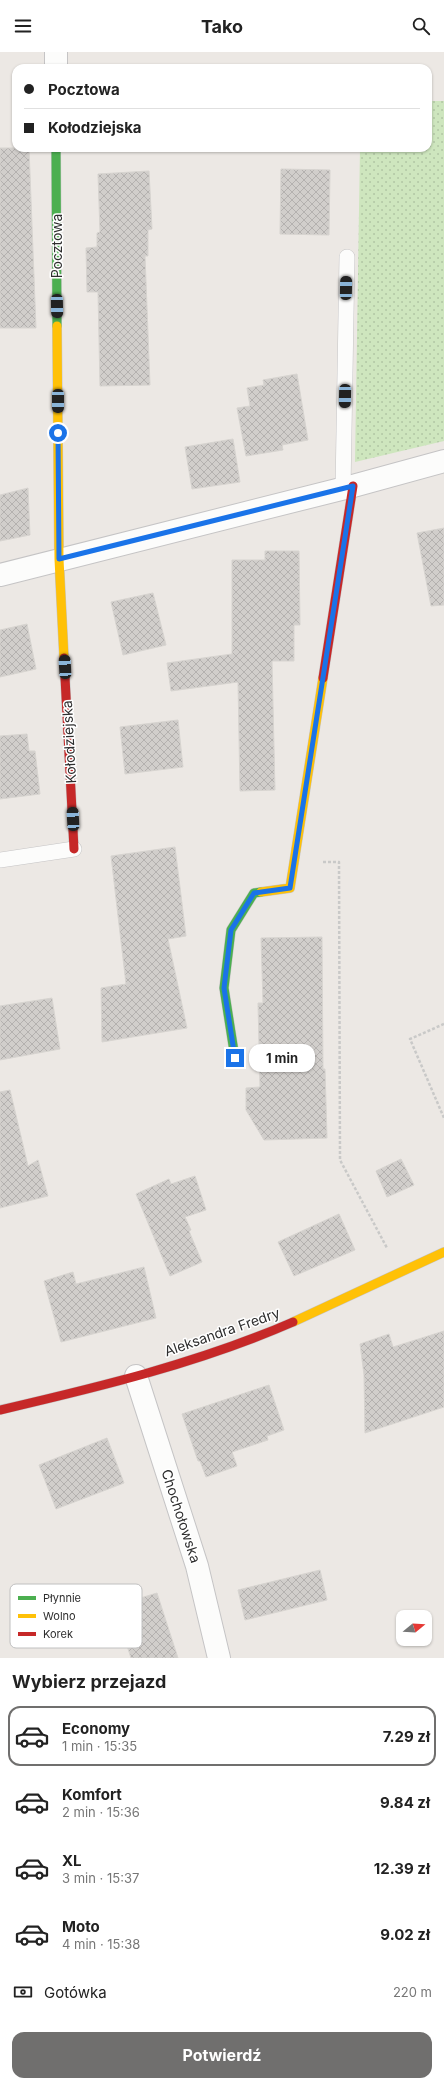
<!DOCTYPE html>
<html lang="pl">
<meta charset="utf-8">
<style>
body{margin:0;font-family:Inter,sans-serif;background:#f6f6f6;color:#222;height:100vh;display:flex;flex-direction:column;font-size:15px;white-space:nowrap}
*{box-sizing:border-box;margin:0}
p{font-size:13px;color:#767676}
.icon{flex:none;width:22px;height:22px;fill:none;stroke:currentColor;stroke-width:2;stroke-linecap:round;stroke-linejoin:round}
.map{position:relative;height:1606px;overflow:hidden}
.panel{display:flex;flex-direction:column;background:#fff;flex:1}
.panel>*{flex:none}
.hud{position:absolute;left:12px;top:12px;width:420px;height:88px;border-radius:12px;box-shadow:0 1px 3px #0004;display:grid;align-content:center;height:88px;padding:0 12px;background:#fff}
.needle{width:26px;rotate:72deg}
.controls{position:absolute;left:396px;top:1558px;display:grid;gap:8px}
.controls a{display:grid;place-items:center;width:36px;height:36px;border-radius:8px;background:#fff;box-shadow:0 1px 3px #0004;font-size:20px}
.end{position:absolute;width:18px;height:18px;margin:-9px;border:5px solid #1a73e8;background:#fff;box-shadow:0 0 0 2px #fff}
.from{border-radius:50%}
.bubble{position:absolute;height:28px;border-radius:12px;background:#fff;box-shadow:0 1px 3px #0004;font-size:13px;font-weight:700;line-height:28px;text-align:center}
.car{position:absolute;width:12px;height:24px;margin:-12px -6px;border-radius:5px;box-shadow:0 0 3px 1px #0007;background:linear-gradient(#222 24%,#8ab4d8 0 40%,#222 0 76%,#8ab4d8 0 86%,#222 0)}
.hud b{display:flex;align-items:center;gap:14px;height:38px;font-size:15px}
.hud b+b{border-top:1px solid #e0e0e0}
.hud i{width:10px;height:10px;background:#222}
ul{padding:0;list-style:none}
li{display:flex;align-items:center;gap:12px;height:60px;margin:0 8px 6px;padding:0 4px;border:2px solid transparent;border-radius:12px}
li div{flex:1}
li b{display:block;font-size:15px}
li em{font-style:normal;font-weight:700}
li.selected{border-color:#706f6e}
li>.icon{width:36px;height:36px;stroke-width:1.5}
h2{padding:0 12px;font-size:18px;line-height:48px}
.pay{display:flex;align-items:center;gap:10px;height:44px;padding:0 12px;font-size:15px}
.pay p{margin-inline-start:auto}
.cta{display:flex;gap:8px;margin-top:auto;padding:8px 12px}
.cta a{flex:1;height:46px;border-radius:12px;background:#706f6e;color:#fff;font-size:16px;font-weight:700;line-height:46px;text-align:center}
header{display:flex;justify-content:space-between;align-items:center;height:52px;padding:0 12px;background:#fff;font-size:18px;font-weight:700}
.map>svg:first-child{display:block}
.grass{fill:url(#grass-dots)}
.building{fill:url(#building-cross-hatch);stroke:#d7d4d0}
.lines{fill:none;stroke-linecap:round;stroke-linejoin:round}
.lane-casing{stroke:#c5c4c5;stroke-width:16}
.street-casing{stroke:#c5c4c5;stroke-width:24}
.fast-casing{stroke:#c5c4c5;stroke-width:10}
.slow-casing{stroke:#c5c4c5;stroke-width:10}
.jam-casing{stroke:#c5c4c5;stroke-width:10}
.path{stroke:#c9c9c8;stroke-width:2.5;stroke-dasharray:3 2;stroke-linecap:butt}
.lane{stroke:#fcfcfb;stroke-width:15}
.street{stroke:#fcfcfb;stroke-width:22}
.fast{stroke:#4caf50;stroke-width:9}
.slow{stroke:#ffc107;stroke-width:9}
.jam{stroke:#c62828;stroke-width:9}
.route{stroke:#1a73e8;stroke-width:5}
.labels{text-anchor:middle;stroke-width:3;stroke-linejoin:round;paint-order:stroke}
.street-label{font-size:14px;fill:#2e2e2e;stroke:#fff}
.key{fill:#fff;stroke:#c0c0c0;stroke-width:1}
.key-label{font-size:11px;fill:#2e2e2e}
</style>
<header><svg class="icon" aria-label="menu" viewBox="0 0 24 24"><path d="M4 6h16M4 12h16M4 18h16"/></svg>Tako<svg class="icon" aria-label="search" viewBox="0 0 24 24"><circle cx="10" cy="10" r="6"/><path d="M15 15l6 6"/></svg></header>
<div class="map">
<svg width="444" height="1606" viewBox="0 0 444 1606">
<defs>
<pattern id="grass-dots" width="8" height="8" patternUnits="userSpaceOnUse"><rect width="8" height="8" fill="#cee6be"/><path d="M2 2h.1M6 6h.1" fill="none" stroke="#b1c6a4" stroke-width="1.8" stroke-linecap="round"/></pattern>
<pattern id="building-cross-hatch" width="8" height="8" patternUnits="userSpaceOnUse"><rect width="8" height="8" fill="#d1cecb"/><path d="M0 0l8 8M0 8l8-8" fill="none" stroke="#b4b1af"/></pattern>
</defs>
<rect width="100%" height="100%" fill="#ece8e4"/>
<path class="grass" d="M428,49H444V389L355,410L360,96H428Z"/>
<path class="building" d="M0,96H29L36,276H0Z
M281,117L330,118L329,183L280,182Z
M149,119L152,177L148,178V204H145L150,333L100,334L98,240H87L86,196L97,195V181L100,180L98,122Z
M297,322L308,388L282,393L283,398L246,404L237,356L250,354L247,336L264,333L263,328Z
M233,387L240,430L192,437L185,395Z
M28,436L30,483L0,489V443Z
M444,476V553L431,554L417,481Z
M265,499H299L300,573H294V609H272L275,738L240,739L238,630L171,639L167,611L232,602V508H265Z
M153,541L166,593L123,603L111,550Z
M27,572L36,617L0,625V578Z
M178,668L183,715L125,722L120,675Z
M27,682L29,699H35L40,742L0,747V684Z
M175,795L186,884L168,887L187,976L102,990L101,936L126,932L111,804Z
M322,885L323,1017H325L327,1086L264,1088L246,1058V1036L260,1035L258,951H263L261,886Z
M52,946L60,997L0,1008V954Z
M10,1038L28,1114L38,1108L48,1144L0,1156V1040Z
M401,1107L414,1133L387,1145L376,1119Z
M195,1124L206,1158L185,1165L191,1178L189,1179L202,1210L170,1224L136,1142L169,1127L171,1132Z
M339,1162L355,1198L294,1224L278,1190Z
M144,1215L156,1266L61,1290L44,1229L73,1220L76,1232Z
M444,1279V1355L365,1381L364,1323L360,1292L389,1282L393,1295Z
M269,1333L284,1378L267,1384L268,1388L232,1400L237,1414L206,1425L200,1409H198L182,1362Z
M107,1386L124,1431L56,1457L39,1413Z
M320,1518L327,1548L245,1568L238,1538Z
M157,1541L178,1606H131L114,1554Z"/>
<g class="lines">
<defs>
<path id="lane" d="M343,437L347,205
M0,808L74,797"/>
<path id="street" d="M56,0V16
M0,523L353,434L444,409
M136,1324L197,1514L219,1606"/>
<path id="fast" d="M56,96L57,274
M235,1006L224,936L231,878L254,841L261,840"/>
<path id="slow" d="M57,274L59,507L64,606
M261,840L290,836L323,626
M293,1270L444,1200"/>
<path id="jam" d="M64,606L74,797
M323,626L353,434
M0,1358C99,1335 199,1311 293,1270"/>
</defs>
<use href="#lane" class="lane-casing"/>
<use href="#street" class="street-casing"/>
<use href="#fast" class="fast-casing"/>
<use href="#slow" class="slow-casing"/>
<use href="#jam" class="jam-casing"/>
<path class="path" d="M323,810H339L340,1108L387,1196
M444,972L410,987L444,1066"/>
<use href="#lane" class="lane"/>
<use href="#street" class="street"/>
<use href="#fast" class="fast"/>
<use href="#slow" class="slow"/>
<use href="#jam" class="jam"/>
</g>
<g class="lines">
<path class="route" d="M58,381L59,507L353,434L290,836L254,841L231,878L224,936L235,1006"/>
</g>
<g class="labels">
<g class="street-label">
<text transform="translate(57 194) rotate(-90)" y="5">Pocztowa</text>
<text transform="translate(69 690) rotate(-93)" y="5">Kołodziejska</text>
<text transform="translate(222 1280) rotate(-19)" y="5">Aleksandra Fredry</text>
<text transform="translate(181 1464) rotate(72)" y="5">Chochołowska</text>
</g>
</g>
<rect x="10" y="1532" width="132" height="64" rx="6" class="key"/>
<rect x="18" y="1544" width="18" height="4" fill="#4caf50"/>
<rect x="18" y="1562" width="18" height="4" fill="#ffc107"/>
<rect x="18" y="1580" width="18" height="4" fill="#c62828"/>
<g class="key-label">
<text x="43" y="1550">Płynnie</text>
<text x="43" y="1568">Wolno</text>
<text x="43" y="1586">Korek</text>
</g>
</svg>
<div class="controls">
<a><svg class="needle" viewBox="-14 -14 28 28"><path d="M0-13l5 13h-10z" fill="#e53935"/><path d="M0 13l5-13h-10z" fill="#767676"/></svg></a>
</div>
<i class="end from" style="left:58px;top:381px"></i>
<i class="end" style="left:235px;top:1006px"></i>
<div class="bubble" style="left:249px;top:992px;width:66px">1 min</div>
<i class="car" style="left:346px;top:236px;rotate:1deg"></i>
<i class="car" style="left:57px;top:254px;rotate:179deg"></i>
<i class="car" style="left:345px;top:344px;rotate:181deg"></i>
<i class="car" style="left:58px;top:349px;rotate:180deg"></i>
<i class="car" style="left:65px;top:615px;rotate:357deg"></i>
<i class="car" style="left:73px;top:767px;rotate:357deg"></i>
<div class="hud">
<b><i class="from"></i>Pocztowa</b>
<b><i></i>Kołodziejska</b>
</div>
</div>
<section class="panel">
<h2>Wybierz przejazd</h2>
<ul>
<li class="selected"><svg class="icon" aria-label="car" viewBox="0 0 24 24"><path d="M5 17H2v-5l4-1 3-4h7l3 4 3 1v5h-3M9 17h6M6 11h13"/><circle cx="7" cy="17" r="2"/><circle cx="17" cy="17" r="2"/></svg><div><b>Economy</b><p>1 min · 15:35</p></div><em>7.29 zł</em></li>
<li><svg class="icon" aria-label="car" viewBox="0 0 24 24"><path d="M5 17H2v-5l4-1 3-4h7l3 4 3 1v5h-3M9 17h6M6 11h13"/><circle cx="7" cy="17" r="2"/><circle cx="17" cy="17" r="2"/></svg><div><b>Komfort</b><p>2 min · 15:36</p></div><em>9.84 zł</em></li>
<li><svg class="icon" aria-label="car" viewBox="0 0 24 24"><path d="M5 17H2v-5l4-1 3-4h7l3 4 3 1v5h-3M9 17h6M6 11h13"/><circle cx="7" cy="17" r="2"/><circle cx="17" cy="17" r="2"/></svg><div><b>XL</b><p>3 min · 15:37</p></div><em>12.39 zł</em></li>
<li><svg class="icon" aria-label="car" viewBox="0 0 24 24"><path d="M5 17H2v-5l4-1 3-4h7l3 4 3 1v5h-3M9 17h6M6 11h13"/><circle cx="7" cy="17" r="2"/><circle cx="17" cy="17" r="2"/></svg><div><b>Moto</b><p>4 min · 15:38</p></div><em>9.02 zł</em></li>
</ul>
<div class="pay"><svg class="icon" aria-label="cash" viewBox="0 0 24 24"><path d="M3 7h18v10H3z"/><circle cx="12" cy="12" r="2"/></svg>Gotówka<p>220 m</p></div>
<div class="cta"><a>Potwierdź</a></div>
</section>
